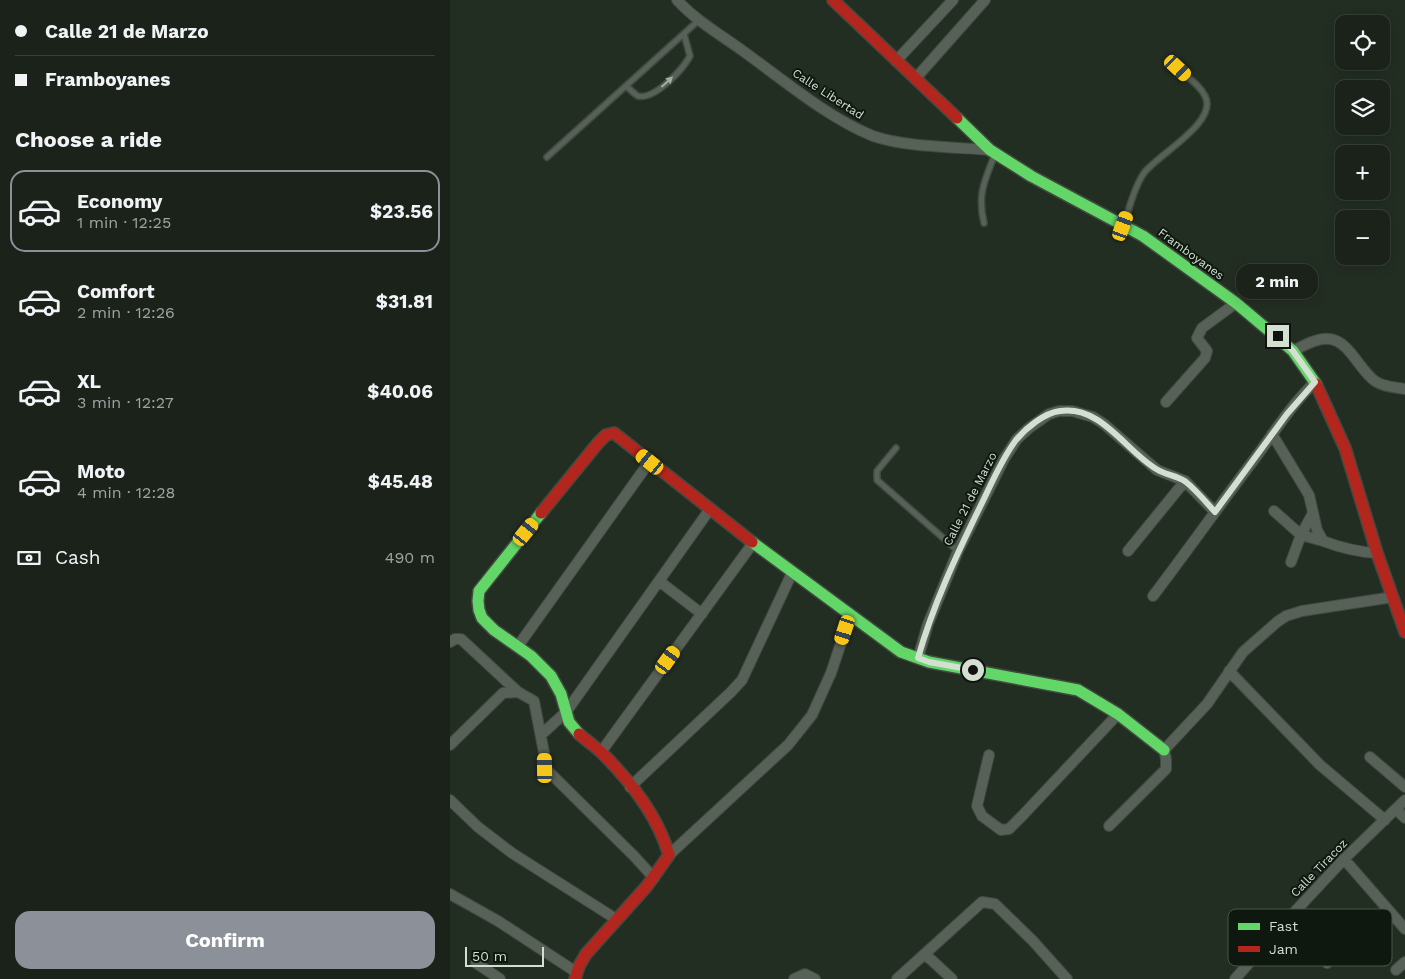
<!DOCTYPE html>
<meta charset="utf-8">
<style>
body{margin:0;font-family:"Work Sans",sans-serif;background:#272f27;color:#f1f3f6;height:100vh;display:flex;flex-direction:column;font-size:19px;white-space:nowrap}
*{box-sizing:border-box;margin:0}
p{font-size:16px;color:#9fa4a2}
.icon{flex:none;width:28px;height:28px;fill:none;stroke:currentColor;stroke-width:2;stroke-linecap:round;stroke-linejoin:round}
.map{position:relative;flex:1;overflow:hidden}
.sheet{display:flex;flex-direction:column;background:#1a221a;width:450px}
.sheet>*{flex:none}
.hud{display:grid;align-content:center;height:110px;padding:0 15px;background:#1a221a}
.tools{position:absolute;left:885px;top:15px;display:grid;gap:10px}
.tools a{display:grid;place-items:center;width:55px;height:55px;border-radius:10px;background:#1a221a;box-shadow:0 2px 12px #0003,0 0 0 1px #383f39;font-size:25px}
.scale{position:absolute;left:15px;bottom:12px;width:79px;box-sizing:border-box;padding-left:5px;border:2px solid #d2dfd1;border-top:0;font-size:14px;line-height:18px;white-space:nowrap;color:#d2dfd1;-webkit-text-stroke:4px #0f180f;paint-order:stroke}
.end{position:absolute;width:22px;height:22px;margin:-11px;border:6px solid #d2dfd1;background:#111;box-shadow:0 0 0 2px #111}
.from{border-radius:50%}
.bubble{position:absolute;height:35px;border-radius:15px;background:#1a221a;box-shadow:0 2px 12px #0003,0 0 0 1px #383f39;font-size:16px;font-weight:700;line-height:35px;text-align:center}
.car{position:absolute;width:15px;height:30px;margin:-15px -8px;border-radius:6px;box-shadow:0 0 4px 1px #0007;background:linear-gradient(#f5c518 24%,#345 0 40%,#f5c518 0 76%,#345 0 86%,#f5c518 0)}
.hud b{display:flex;align-items:center;gap:18px;height:48px;font-size:19px}
.hud b+b{border-top:1px solid #383f39}
.hud i{width:12px;height:12px;background:#f1f3f6}
ul{padding:0;list-style:none}
li{display:flex;align-items:center;gap:15px;height:82px;margin:0 10px 8px;padding:0 5px;border:2px solid transparent;border-radius:15px}
li div{flex:1}
li b{display:block;font-size:19px}
li em{font-style:normal;font-weight:700}
li.current{border-color:#8c9099}
li>.icon{width:45px;height:45px;stroke-width:1.5}
h2{padding:0 15px;font-size:22px;line-height:60px}
.pay{display:flex;align-items:center;gap:12px;height:55px;padding:0 15px;font-size:19px}
.pay p{margin-inline-start:auto}
.button{display:flex;gap:10px;margin-top:auto;padding:10px 15px}
.button a{flex:1;height:58px;border-radius:15px;background:#8c9099;color:#fff;font-size:20px;font-weight:700;line-height:58px;text-align:center}
main{display:flex;flex:1;min-height:0}
.map>svg:first-child{display:block}
.lines{fill:none;stroke-linecap:round;stroke-linejoin:round}
.lane-casing{stroke:#404a40;stroke-width:8}
.street-casing{stroke:#404a40;stroke-width:12}
.fast-casing{stroke:#404a40;stroke-width:14}
.jam-casing{stroke:#404a40;stroke-width:14}
.lane{stroke:#586157;stroke-width:5}
.street{stroke:#586157;stroke-width:10}
.fast{stroke:#63d668;stroke-width:11}
.jam{stroke:#b3261e;stroke-width:11}
.oneway{fill:#a1ada0}
.route{stroke:#d2dfd1;stroke-width:6}
.labels{text-anchor:middle;stroke-width:4;stroke-linejoin:round;paint-order:stroke}
.street-label{font-size:12px;fill:#d2dfd1;stroke:#0f180f}
.key{fill:#0f180f;stroke:#4a5449;stroke-width:1}
.key-label{font-size:14px;fill:#d2dfd1}
</style>
<main>
<section class="sheet">
<div class="hud">
<b><i class="from"></i>Calle 21 de Marzo</b>
<b><i></i>Framboyanes</b>
</div>
<h2>Choose a ride</h2>
<ul>
<li class="current"><svg class="icon" aria-label="car" viewBox="0 0 24 24"><path d="M5 17H2v-5l4-1 3-4h7l3 4 3 1v5h-3M9 17h6M6 11h13"/><circle cx="7" cy="17" r="2"/><circle cx="17" cy="17" r="2"/></svg><div><b>Economy</b><p>1 min · 12:25</p></div><em>$23.56</em></li>
<li><svg class="icon" aria-label="car" viewBox="0 0 24 24"><path d="M5 17H2v-5l4-1 3-4h7l3 4 3 1v5h-3M9 17h6M6 11h13"/><circle cx="7" cy="17" r="2"/><circle cx="17" cy="17" r="2"/></svg><div><b>Comfort</b><p>2 min · 12:26</p></div><em>$31.81</em></li>
<li><svg class="icon" aria-label="car" viewBox="0 0 24 24"><path d="M5 17H2v-5l4-1 3-4h7l3 4 3 1v5h-3M9 17h6M6 11h13"/><circle cx="7" cy="17" r="2"/><circle cx="17" cy="17" r="2"/></svg><div><b>XL</b><p>3 min · 12:27</p></div><em>$40.06</em></li>
<li><svg class="icon" aria-label="car" viewBox="0 0 24 24"><path d="M5 17H2v-5l4-1 3-4h7l3 4 3 1v5h-3M9 17h6M6 11h13"/><circle cx="7" cy="17" r="2"/><circle cx="17" cy="17" r="2"/></svg><div><b>Moto</b><p>4 min · 12:28</p></div><em>$45.48</em></li>
</ul>
<div class="pay"><svg class="icon" aria-label="cash" viewBox="0 0 24 24"><path d="M3 7h18v10H3z"/><circle cx="12" cy="12" r="2"/></svg>Cash<p>490 m</p></div>
<div class="button"><a>Confirm</a></div>
</section>
<div class="map">
<svg width="955" height="979" viewBox="0 0 955 979">
<rect width="100%" height="100%" fill="#232e23"/>
<g class="lines">
<defs>
<path id="lane" d="M176,86C180,89 184,94 188,96C205,100 233,69 240,56L234,34
M97,157L249,20
M534,223C527,194 535,180 545,154
M674,223C680,207 684,187 694,173C707,155 769,122 755,96C750,85 737,77 728,69
M446,448L427,471V480L508,551"/>
<path id="street" d="M227,0C245,20 271,35 293,51C332,79 378,118 423,136C454,147 505,147 540,150
M446,61L503,0
M465,79L535,0
M843,351C853,346 868,337 880,339C899,341 910,371 925,381C933,387 945,387 955,389
M716,402L755,358L757,351L747,338L752,328L786,303
M822,434L859,495L867,530L873,541C891,548 908,552 927,553
M824,511L851,535L873,541
M678,551L735,481
M841,562L851,535L863,513
M209,581L252,614
M703,596C738,550 771,503 806,457C825,431 842,404 865,382
M0,642L5,639H11L68,692
M68,646L200,461
M468,658L478,624L508,551L554,459L567,439L579,428L599,414L609,411H622L643,417L654,424L707,470L735,481L765,512
M779,671L870,765L935,820
M91,735L116,712L260,509
M0,745L53,693L68,692L84,701L95,758V768L184,856L204,878
M151,752L303,543
M539,755L527,806L532,816L551,830L559,829L572,816L668,714
M920,757L955,787
M180,787L281,692L292,680L342,573
M0,800L28,827L62,853L166,919
M946,809L955,818
M659,826L716,769V759L714,750L757,704L793,652L827,622L836,616L852,611L943,597
M219,855L338,745L362,715L381,673L400,616
M894,859L955,929
M0,894L48,921L126,972
M837,920L877,963
M476,955L502,979
M26,963L50,979
M946,970L955,962
M344,979L355,974L365,979
M447,979L532,902L545,904L583,941L617,979
M785,979L837,920L894,859L955,800"/>
<path id="fast" d="M507,118L540,150L581,176L693,236L786,303L843,351L866,384
M91,513L29,591L28,601L29,610L32,618L44,630L81,656L101,676L111,694L119,722L129,734
M302,542L451,652L479,662L628,690L668,714L714,750"/>
<path id="jam" d="M383,0L507,118
M866,384L895,448L927,553L955,632
M91,513L148,443L156,435L164,433L302,542
M125,979L129,966L136,954L197,886L219,855C208,817 181,782 153,754C146,747 137,741 129,734"/>
</defs>
<use href="#lane" class="lane-casing"/>
<use href="#street" class="street-casing"/>
<use href="#fast" class="fast-casing"/>
<use href="#jam" class="jam-casing"/>
<use href="#lane" class="lane"/>
<use href="#street" class="street"/>
<use href="#fast" class="fast"/>
<use href="#jam" class="jam"/>
</g>
<defs><path id="oneway-solid" d="M-6-.8H1V-3.2L6.5 0L1 3.2V.8H-6Z" transform="scale(1.25)"/></defs>
<use class="oneway" href="#oneway-solid" transform="translate(217 82) rotate(-42)"/>
<g class="lines">
<path class="route" d="M523,670L479,662L468,658C483,605 506,556 530,507C541,485 551,460 566,440C576,428 594,413 610,411C652,405 676,452 708,470C716,475 728,476 736,482C746,490 756,502 765,512L837,414L865,382L843,351L828,336"/>
</g>
<g class="labels">
<g class="street-label">
<text transform="translate(378 94) rotate(33)" y="4">Calle Libertad</text>
<text transform="translate(741 254) rotate(36)" y="4">Framboyanes</text>
<text transform="translate(520 499) rotate(-63)" y="4">Calle 21 de Marzo</text>
<text transform="translate(869 868) rotate(-46)" y="4">Calle Tiracoz</text>
</g>
</g>
<rect x="778" y="909" width="164" height="57" rx="8" class="key"/>
<rect x="788" y="923" width="22" height="7" fill="#63d668"/>
<rect x="788" y="946" width="22" height="6" fill="#b3261e"/>
<g class="key-label">
<text x="819" y="931">Fast</text>
<text x="819" y="954">Jam</text>
</g>
</svg>
<div class="tools">
<a><svg class="icon" aria-label="locate" viewBox="0 0 24 24"><circle cx="12" cy="12" r="6"/><path d="M12 2v4M12 18v4M2 12h4M18 12h4"/></svg></a>
<a><svg class="icon" aria-label="layers" viewBox="0 0 24 24"><path d="M12 4l9 5-9 5-9-5zM3 14l9 5 9-5"/></svg></a>
<a>+</a>
<a>−</a>
</div>
<div class="scale">50 m</div>
<i class="end from" style="left:523px;top:670px"></i>
<i class="end" style="left:828px;top:336px"></i>
<div class="bubble" style="left:786px;top:264px;width:82px">2 min</div>
<i class="car" style="left:728px;top:68px;rotate:133deg"></i>
<i class="car" style="left:673px;top:226px;rotate:20deg"></i>
<i class="car" style="left:200px;top:462px;rotate:309deg"></i>
<i class="car" style="left:76px;top:532px;rotate:39deg"></i>
<i class="car" style="left:395px;top:630px;rotate:198deg"></i>
<i class="car" style="left:218px;top:660px;rotate:36deg"></i>
<i class="car" style="left:95px;top:768px;rotate:359deg"></i>
</div>
</main>
